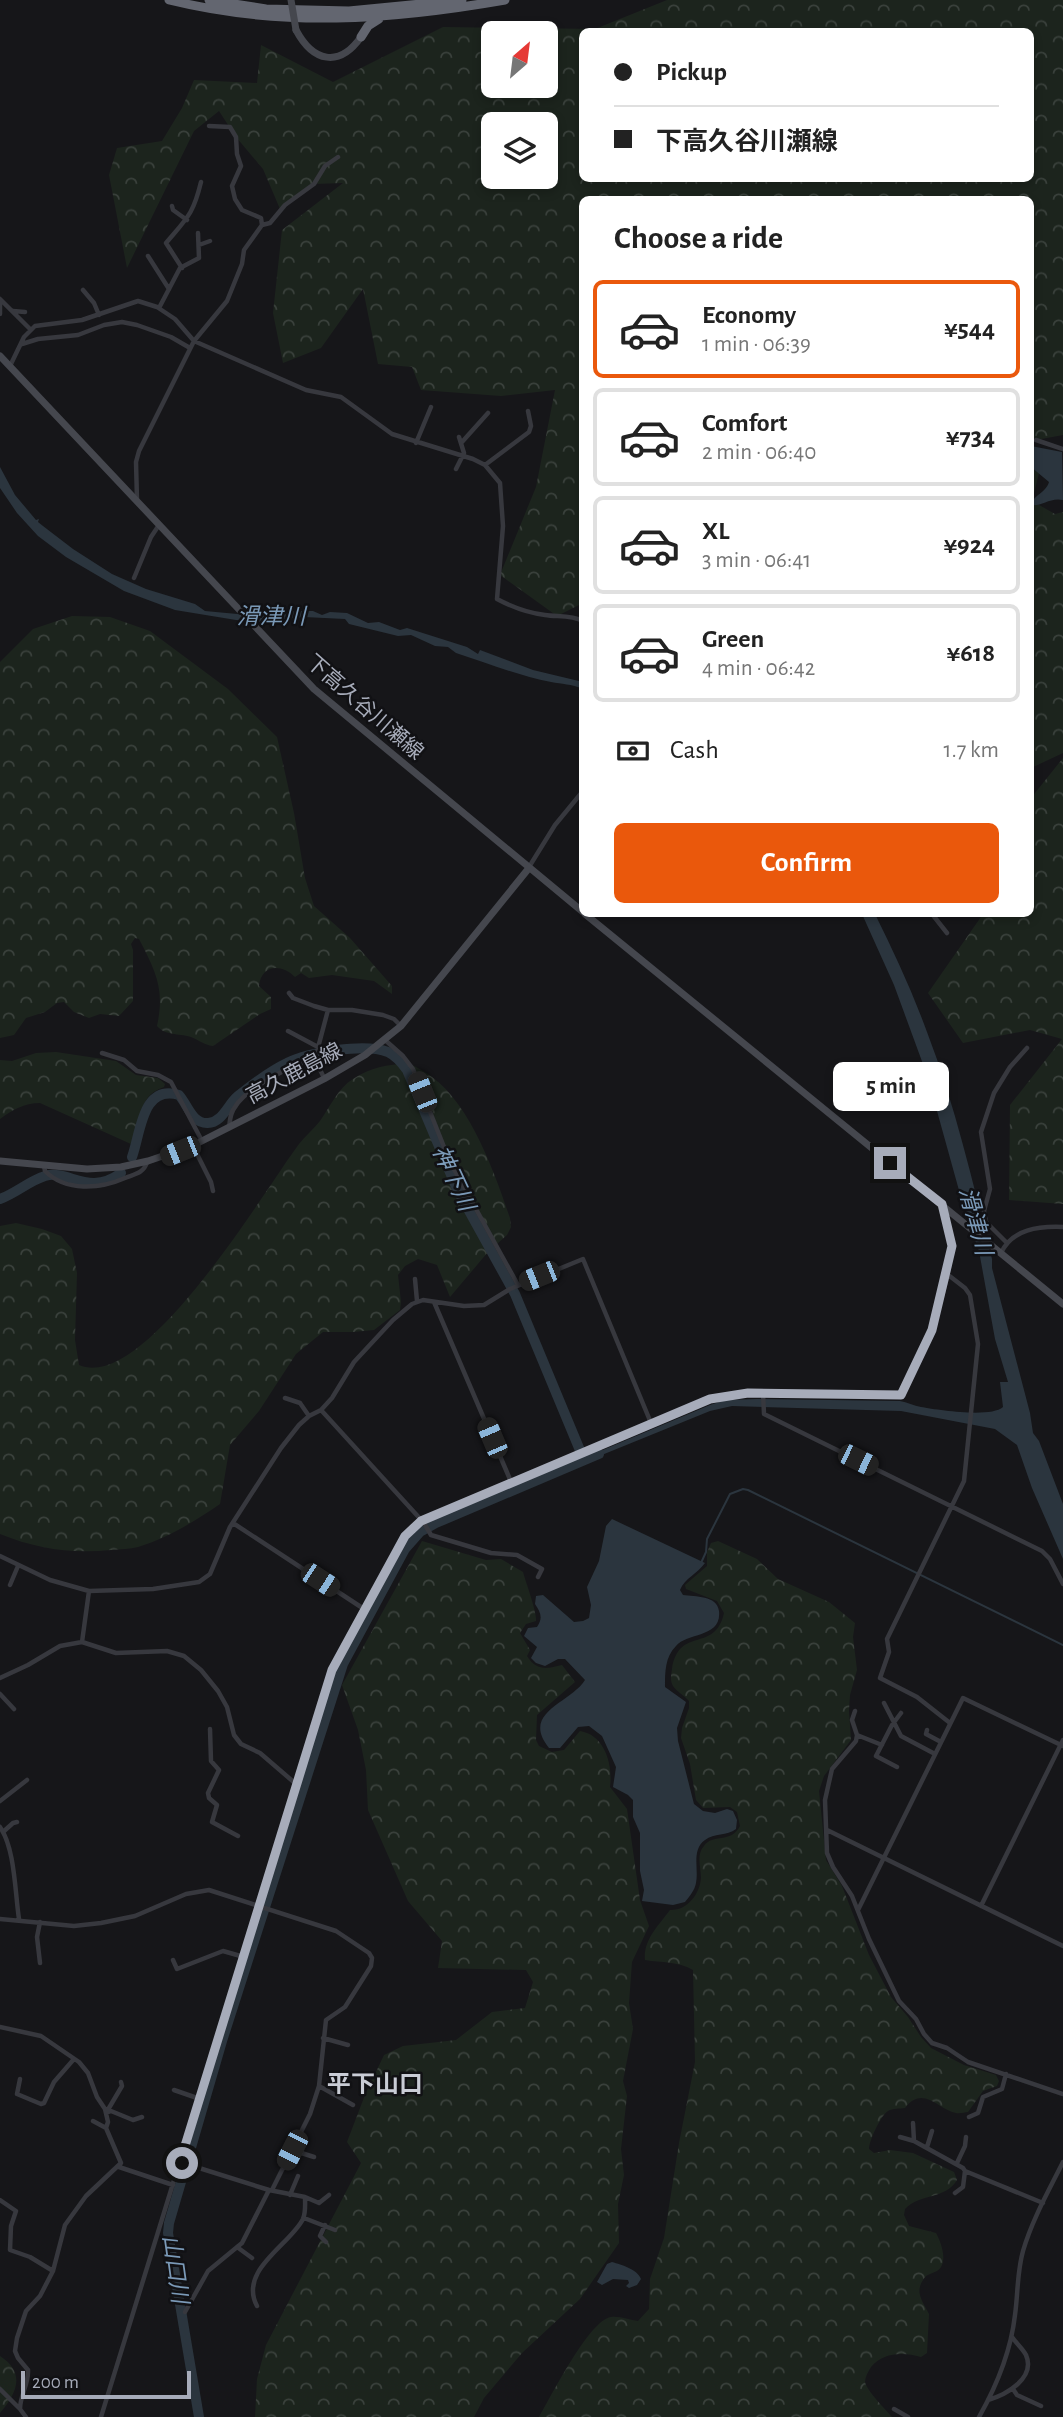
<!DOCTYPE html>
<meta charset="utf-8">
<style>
body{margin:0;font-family:"Alegreya Sans","Noto Sans JP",sans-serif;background:#f2f2f2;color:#222;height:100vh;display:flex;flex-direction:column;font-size:26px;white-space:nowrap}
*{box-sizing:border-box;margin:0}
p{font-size:23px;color:#767676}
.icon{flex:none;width:38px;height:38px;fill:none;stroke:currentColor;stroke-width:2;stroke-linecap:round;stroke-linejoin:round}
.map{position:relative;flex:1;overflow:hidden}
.drawer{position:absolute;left:579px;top:196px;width:455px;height:721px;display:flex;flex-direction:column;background:#fff;border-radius:10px;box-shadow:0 4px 10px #0003}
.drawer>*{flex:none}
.top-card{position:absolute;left:579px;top:28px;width:455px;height:154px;border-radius:10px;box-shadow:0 4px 10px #0003;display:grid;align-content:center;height:154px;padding:0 35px;background:#fff}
.needle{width:46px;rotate:28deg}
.tools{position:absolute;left:481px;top:21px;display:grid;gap:14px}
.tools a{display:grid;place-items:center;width:77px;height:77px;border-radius:10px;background:#fff;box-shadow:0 4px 10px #0003;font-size:35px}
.scale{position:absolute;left:21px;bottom:18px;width:170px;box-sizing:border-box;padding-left:7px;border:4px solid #a7acba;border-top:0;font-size:19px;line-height:24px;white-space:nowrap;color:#a7acba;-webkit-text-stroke:5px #111114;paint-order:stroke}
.end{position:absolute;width:32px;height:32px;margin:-16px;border:9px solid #a7acba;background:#111;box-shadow:0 0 0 4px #111}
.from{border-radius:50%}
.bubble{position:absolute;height:49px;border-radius:10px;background:#fff;box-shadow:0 4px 10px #0003;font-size:23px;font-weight:600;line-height:49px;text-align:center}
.car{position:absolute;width:21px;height:42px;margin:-21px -10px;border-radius:9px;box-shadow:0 0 5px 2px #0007;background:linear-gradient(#222 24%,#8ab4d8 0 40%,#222 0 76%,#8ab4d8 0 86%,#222 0)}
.top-card b{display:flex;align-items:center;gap:24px;height:66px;font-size:26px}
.top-card b+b{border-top:2px solid #e0e0e0}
.top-card i{width:18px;height:18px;background:#222}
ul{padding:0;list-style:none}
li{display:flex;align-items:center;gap:21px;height:98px;margin:0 14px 10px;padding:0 21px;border:4px solid #e0e0e0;border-radius:10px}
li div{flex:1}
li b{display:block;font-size:26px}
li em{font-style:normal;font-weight:600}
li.current{border-color:#ea580c}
li>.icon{width:63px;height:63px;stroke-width:1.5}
h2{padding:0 35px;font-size:32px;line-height:84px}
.pay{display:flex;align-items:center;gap:18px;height:77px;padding:0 35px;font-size:26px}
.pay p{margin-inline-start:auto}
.cta{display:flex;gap:14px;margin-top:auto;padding:14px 35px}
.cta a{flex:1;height:80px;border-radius:10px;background:#ea580c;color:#fff;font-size:28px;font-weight:600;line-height:80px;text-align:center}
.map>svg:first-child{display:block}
.forest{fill:url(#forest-crowns);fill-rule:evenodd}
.water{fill:#2b353e}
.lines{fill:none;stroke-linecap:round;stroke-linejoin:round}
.stream{stroke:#2b353e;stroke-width:2}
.river{stroke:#2b353e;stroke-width:10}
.street{stroke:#37383e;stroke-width:4.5}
.secondary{stroke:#45474e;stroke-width:7}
.highway{stroke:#636670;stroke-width:9}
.secondary-bridge{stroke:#45474e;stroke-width:7}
.route{stroke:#a7acba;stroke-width:9}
.labels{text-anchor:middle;stroke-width:5;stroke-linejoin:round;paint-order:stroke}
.street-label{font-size:21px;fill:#a7acba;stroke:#111114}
.water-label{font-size:23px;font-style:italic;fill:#7b9ab8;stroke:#111114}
.quarter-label{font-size:24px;font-weight:bold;fill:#c9ccd5;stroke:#111114}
</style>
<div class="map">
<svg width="1063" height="2417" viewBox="0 0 1063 2417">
<defs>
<pattern id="forest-crowns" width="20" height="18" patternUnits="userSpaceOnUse" patternTransform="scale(1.75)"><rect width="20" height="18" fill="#1c241d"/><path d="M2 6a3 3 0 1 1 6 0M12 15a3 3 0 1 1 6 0" fill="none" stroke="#3a413c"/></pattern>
</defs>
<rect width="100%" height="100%" fill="#161619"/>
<path class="forest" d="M667,0H1063V435L1036,440L1031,435V200H583V603L557,616L500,575L536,487L555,390L501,396L421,390L412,367L378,364L363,289L321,348L283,363L273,313L282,230L343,183L314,184L280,209L263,169L236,137L219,111L194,131L127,268L109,175L117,148L162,141L182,108L194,80L257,83L261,45L333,82L443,27L595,29ZM583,32H1031V178H583ZM494,33H546V86H494ZM494,124H546V177H494Z
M1031,468L1039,473L1032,501L1055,514L1063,512V753L1031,768Z
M72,616L110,617L150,631L228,689L277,737L294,813L305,878L314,906L350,938L392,986V994L374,981L332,975L309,978L301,973L295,977C281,963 261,965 259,986L271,997V1009L260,1014L213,1046C204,1045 199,1040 191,1037C178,1033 166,1036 157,1026C165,989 156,972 139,939L135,938L131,944L133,950V1001L119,1016L100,1014L89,1018L74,1012L64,1002L57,1003L45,1012L26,1018L14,1035L0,1038V662L33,629Z
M1063,758V1204L1009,1200L1010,1105L1062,1039L1030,1030L963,1043L928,993L983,914H1031V798Z
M56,1052L116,1061L136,1075L158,1078L165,1084L164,1087C136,1096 142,1123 131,1144L40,1103C24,1103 12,1110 0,1119V1060L12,1061L36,1053Z
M408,1063C416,1067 424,1071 432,1077C471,1105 495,1174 510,1218L511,1227L507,1235L488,1252L450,1297L437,1265L418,1259L405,1266L398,1275L401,1302L400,1310L374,1330L353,1332H323L296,1354L259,1411L230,1445L220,1504C195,1521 168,1538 138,1547C130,1549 120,1549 111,1550C72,1554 37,1549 0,1534V1226L16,1223L42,1229L61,1236L72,1249L77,1273L75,1340L79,1365C144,1394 266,1188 299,1144C305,1136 314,1129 320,1121C330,1107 338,1088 353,1079C371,1067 387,1065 408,1063Z
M422,1541L486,1560L501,1559L523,1572C526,1583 537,1612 536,1621L526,1624L520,1633L530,1650L527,1656C536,1671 547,1669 562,1665L575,1682L537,1715L536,1740L539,1746L552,1752L564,1750L580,1731C605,1735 613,1765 610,1787L627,1809L640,1900L649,1926L632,1962L629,2003L633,2029L623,2081L627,2096L621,2149L624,2175L618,2204L619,2243L580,2299L522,2353L484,2398L474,2417H255L257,2379L266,2345L361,2163L347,2142L365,2095L384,2055L403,2046L456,2040L492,2012L525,2008L533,1982L526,1970L438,1968L442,1941L408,1901L368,1810L366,1770L358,1730L342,1685Z
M718,1541L757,1559L778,1579L829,1602L855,1623L853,1637L857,1670L850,1695L849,1711L851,1740L824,1776L819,1791L826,1860L842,1886L869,1955L891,1997L908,2017L921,2037L931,2048L964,2065L996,2075L999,2081L997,2086L983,2091L968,2112C964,2112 960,2114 956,2113C939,2110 923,2084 905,2108C899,2109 893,2108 888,2111C881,2115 869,2141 869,2149L874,2153L890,2150L913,2153L954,2172L957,2180C945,2200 920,2193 905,2209L904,2215L909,2226L936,2233C941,2242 949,2263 937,2271C933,2273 929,2274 926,2276C913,2291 922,2300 929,2314L927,2353L921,2357C904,2352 883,2352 871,2367C868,2372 865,2377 865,2382C867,2391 886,2410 892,2417H539C551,2397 589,2320 611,2317C619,2316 630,2320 638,2321L649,2309L650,2279L664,2238L679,2143L695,2062L693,1970C677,1961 663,1963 645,1960C643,1940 659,1925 670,1910C687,1911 700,1894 701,1878C701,1867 696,1855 704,1846C713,1833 731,1844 740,1826L737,1812L730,1807L703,1808L696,1800L690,1764L681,1738L682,1728L689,1708V1701C684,1695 677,1692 673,1686C670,1680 671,1676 672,1669C679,1625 715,1654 724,1613L717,1601L686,1589L685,1585L707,1566V1552L711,1543Z
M0,2356C26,2373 17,2393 0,2413Z"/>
<path class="water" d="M1031,446L1062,452L1063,500C1050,497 1041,507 1031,505C1033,495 1046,493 1049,482L1031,467Z
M0,467L15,495L36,520L39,519L38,522L43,526L73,549L112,574L146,589L195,604L205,611L258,616L273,611H313L322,615L330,612L347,613L368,623L379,622L400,630L407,628L467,647L478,654L480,650L533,670L583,682V689C571,684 562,684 551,682C519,676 487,663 456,653L448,647L435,646L411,635L398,636L349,624L345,619L304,617L258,622L236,620L175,610L124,591L66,557L38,536L17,513L0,488Z
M862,914H875C894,952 912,991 927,1032C955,1105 973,1183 992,1259V1268L1030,1413L1033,1433L1039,1441L1063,1504V1559L1032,1488L1017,1445L995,1429L901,1411L732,1406L710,1411L587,1461L586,1457L710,1405L725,1400L756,1399L900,1401C907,1402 914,1406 921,1407C938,1410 991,1418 1003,1407L1000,1382H1008L995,1339L979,1251L965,1212L927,1075L894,985Z
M612,1519L705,1563C697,1574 685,1578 680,1590L683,1595C695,1597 717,1595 719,1611C722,1638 687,1632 676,1646C665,1657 665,1672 665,1687L686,1702L677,1728L678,1741L694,1804L703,1811L715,1813L727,1809L733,1811L737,1820L736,1829C727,1836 714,1833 705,1840C691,1850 699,1869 696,1883C695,1890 689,1897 685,1902L673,1905L642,1901L644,1890L640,1871V1833L633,1817V1800L628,1795L613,1787L616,1767L602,1736L589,1726L578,1727L560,1748H549C520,1712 571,1703 585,1680L565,1659H558L545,1666L536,1663L531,1658L537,1647L524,1636L528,1628L537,1627C543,1618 541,1613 535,1604L536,1596L543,1595L574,1622L583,1621L589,1618L591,1605L587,1587L599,1561L606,1526Z
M612,2262C622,2265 637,2269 641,2279L637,2285L629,2288L626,2286L629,2283L628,2280L613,2279L602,2285L597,2282L607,2264Z"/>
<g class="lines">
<path class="stream" d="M701,1563L706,1552L707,1539L730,1494L743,1489L748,1490L1063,1645"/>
<path class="river" d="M132,1157C141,1132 142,1084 179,1095C188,1105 192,1124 208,1123C222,1123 228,1104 238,1096C253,1084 270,1071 287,1063C309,1052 365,1043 388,1052C396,1056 402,1063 407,1070L457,1189L515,1294L584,1460
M0,1199C16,1193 29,1181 45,1176C69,1169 88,1197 121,1173
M199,2417L168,2233L169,2223L222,2041L343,1664L405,1549L420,1532L436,1523L599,1454"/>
<path class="street" d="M172,206L173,210L187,220
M262,225L270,223L285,205L314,184L325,166L338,157
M199,245L210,241
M148,256L169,289
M182,268L166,243C187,218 193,215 201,182
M83,290L94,303L99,315
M0,299L30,329
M159,308L180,268L199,258L198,233
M13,311L25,312
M0,314V300
M22,344L38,339L78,335L104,325L122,322L137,325L171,337L190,348
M10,366L24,337L35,326L82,320L138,301L157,307L175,319L194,341L306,390L341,397L392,434L473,459L485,465L500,483L503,526L497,599C512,607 528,613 545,615C557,617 571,615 583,621
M1036,440L1063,449
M462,442L488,413
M416,443L431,407
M485,465L529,432L531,426L528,411
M456,469L464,453L459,437
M137,500L136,462L139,451L194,341L227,301L242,264L244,250L262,225L261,218L242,210L235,199L232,186L241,166L237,154L236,137L230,127L209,126
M134,578L151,537L159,525
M529,867L555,825L583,791
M932,914L947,933
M289,993L293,998L314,1006L328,1010H352L383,1015L394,1019L401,1026
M288,1031L318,1047
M385,1040L403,1056L413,1069L450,1162L518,1285
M102,1053L124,1060L137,1071L158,1075L171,1082L202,1141
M324,1078L315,1059L328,1010
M229,1128C230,1120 230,1113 235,1107C246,1088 293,1064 315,1059
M193,1146L211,1182L213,1191
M44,1166L45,1171C66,1192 100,1189 125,1178C135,1174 144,1173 147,1162
M1006,1242L986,1222L984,1211L990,1189L981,1132L994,1093L1010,1067L1027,1048
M1001,1253C1012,1229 1039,1226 1063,1227
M947,1274L965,1288L970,1295L978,1344L964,1481L887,1639L889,1652L880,1678L917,1697L950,1723
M415,1279L417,1301
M434,1302L512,1484
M763,1393L764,1414L1042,1551L1050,1559L1063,1584
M285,1398L300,1403L309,1416
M321,1410L424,1523L431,1535L491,1553L517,1555L542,1569L538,1577
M233,1523L364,1609
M0,1556L50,1580L89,1591L153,1589L199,1582L210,1574L230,1527L281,1448L299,1425L309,1416L321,1410L332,1398L354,1362L393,1320L412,1304L423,1300L464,1306L484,1305L510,1289L583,1259L651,1423
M10,1585L18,1566
M82,1642L116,1653L167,1651L184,1656L201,1670L218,1691L227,1707L234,1735L241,1744L260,1753L296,1784
M0,1678L28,1665L60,1646L82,1642L89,1591
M0,1694L14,1709
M884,1703L901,1736L935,1754
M855,1711L852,1720L857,1735L856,1741L832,1769L825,1800L827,1853L833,1867L852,1896L869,1939L899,2001L916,2019L924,2034L932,2043L947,2048L968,2062L1063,2094
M210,1729L211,1761L219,1770L208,1793L209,1798L217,1805L212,1822L238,1836
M927,1730L926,1734L941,1742
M857,1735L882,1745
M897,1767L876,1756L892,1725L901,1713
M0,1801L27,1780
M0,1827C15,1848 15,1893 19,1919
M827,1830L1063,1946
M3,1832L13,1823L17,1822
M981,1906L1063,1740
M858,1910L963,1698L1063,1746
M0,1919L74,1926L101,1923L135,1916L186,1894L209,1890L336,1931L369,1953L372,1958L371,1966L345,2007L326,2020L319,2086L310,2114L272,2190
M173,1960L177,1969L223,1951L244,1957
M40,1963L37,1937L40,1922
M0,2027L41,2036L79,2062L88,2073L97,2097L105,2109L108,2122L106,2128L121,2163L86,2196L65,2225L53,2271L40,2296L26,2311L17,2338L15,2351L18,2358L28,2370C29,2384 20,2395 20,2409L26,2417
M323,2038L348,2045
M20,2079L17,2094L41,2104L44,2103L54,2082L74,2059
M121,2082L122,2086L106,2113L111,2111L133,2120L142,2117
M319,2086L353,2105
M174,2090L200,2099
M969,2117L978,2113L983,2097L1002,2089L1006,2074
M93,2121L106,2128
M913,2123L914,2141
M900,2137L914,2141L963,2168L965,2171L963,2187L955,2193
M927,2147L932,2131
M292,2150L314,2157
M180,2162L269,2190L305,2197L319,2203L329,2195
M957,2163L965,2146L966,2137
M119,2167L173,2185
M965,2171L1043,2203
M290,2195L298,2176
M0,2200L16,2211L11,2226L10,2250L30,2257L53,2271
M304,2218L335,2230
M325,2225L320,2236L326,2242
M237,2247L252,2258
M257,2306C238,2270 290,2245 303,2219C306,2212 305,2204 305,2197
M185,2312L208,2271L242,2243L269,2190
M0,2389L19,2408
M1013,2389L1017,2395L1041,2406
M988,2400C1006,2395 1036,2378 1026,2355C1023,2349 1016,2343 1012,2337
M894,2409L908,2417
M101,2417L323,1697L332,1670L405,1536L421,1521L710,1399L748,1393L901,1395C919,1371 954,1273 951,1244C950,1231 945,1218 942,1206
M979,2417C996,2387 1011,2350 1015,2315C1018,2294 1017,2272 1023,2251C1032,2220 1049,2190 1063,2162"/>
<path class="secondary" d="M296,30C313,62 339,68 361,37
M0,356L314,689L583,912
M585,914L1063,1304
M0,1161L87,1169L121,1167L148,1161L192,1146L324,1079L365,1055L401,1026L529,868"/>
<path class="highway" d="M169,0C283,28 390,20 505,0
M209,0L266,9L349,11L462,0
M361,37L368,26L379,19"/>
<path class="secondary-bridge" d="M291,0L296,30"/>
</g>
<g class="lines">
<path class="route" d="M182,2163L180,2162L332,1670L405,1536L421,1521L710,1399L748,1393L901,1395L932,1330L952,1246L942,1204L890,1163"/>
</g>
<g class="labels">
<g class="street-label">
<text transform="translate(365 707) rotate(41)" y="7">下高久谷川瀬線</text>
<text transform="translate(294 1073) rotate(-28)" y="7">高久鹿島線</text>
</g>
<g class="water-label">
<text x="271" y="624">滑津川</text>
<text transform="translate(454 1178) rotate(65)" y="8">神下川</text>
<text transform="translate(976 1221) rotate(75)" y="8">滑津川</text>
<text transform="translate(176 2269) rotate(82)" y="8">山口川</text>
</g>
<g class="quarter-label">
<text x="375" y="2092">平下山口</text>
</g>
</g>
</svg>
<div class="tools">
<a><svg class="needle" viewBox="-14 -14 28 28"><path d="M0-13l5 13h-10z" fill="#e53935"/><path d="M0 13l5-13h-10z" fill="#767676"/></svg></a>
<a><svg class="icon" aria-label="layers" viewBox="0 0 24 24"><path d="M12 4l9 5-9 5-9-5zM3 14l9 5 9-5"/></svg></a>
</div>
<div class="scale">200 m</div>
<i class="end from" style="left:182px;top:2163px"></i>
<i class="end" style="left:890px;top:1163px"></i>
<div class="bubble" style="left:833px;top:1062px;width:116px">5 min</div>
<i class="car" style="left:422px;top:1092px;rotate:338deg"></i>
<i class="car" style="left:180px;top:1151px;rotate:248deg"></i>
<i class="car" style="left:539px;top:1276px;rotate:248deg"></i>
<i class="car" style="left:492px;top:1438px;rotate:337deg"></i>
<i class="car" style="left:858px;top:1460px;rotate:116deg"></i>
<i class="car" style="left:320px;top:1580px;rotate:123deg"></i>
<i class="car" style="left:292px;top:2150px;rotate:207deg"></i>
<div class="top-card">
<b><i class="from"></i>Pickup</b>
<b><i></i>下高久谷川瀬線</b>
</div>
<section class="drawer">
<h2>Choose a ride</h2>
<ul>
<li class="current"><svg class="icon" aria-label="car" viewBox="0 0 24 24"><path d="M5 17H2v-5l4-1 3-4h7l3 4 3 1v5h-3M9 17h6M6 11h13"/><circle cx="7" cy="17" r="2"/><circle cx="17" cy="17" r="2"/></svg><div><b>Economy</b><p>1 min · 06:39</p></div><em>¥544</em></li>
<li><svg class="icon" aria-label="car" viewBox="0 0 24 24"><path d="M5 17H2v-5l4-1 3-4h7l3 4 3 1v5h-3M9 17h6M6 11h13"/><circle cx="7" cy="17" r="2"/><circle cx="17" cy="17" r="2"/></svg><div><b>Comfort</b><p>2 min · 06:40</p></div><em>¥734</em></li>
<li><svg class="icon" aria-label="car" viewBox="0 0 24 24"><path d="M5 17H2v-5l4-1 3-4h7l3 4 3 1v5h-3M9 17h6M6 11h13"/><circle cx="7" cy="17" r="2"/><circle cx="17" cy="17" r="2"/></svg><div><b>XL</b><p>3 min · 06:41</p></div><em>¥924</em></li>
<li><svg class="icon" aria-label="car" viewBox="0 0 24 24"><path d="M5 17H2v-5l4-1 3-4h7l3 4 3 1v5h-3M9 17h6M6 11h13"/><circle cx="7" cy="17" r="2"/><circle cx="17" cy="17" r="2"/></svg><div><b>Green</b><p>4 min · 06:42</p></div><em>¥618</em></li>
</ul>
<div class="pay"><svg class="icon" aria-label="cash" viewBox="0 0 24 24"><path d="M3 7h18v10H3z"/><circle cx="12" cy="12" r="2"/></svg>Cash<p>1.7 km</p></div>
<div class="cta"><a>Confirm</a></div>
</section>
</div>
